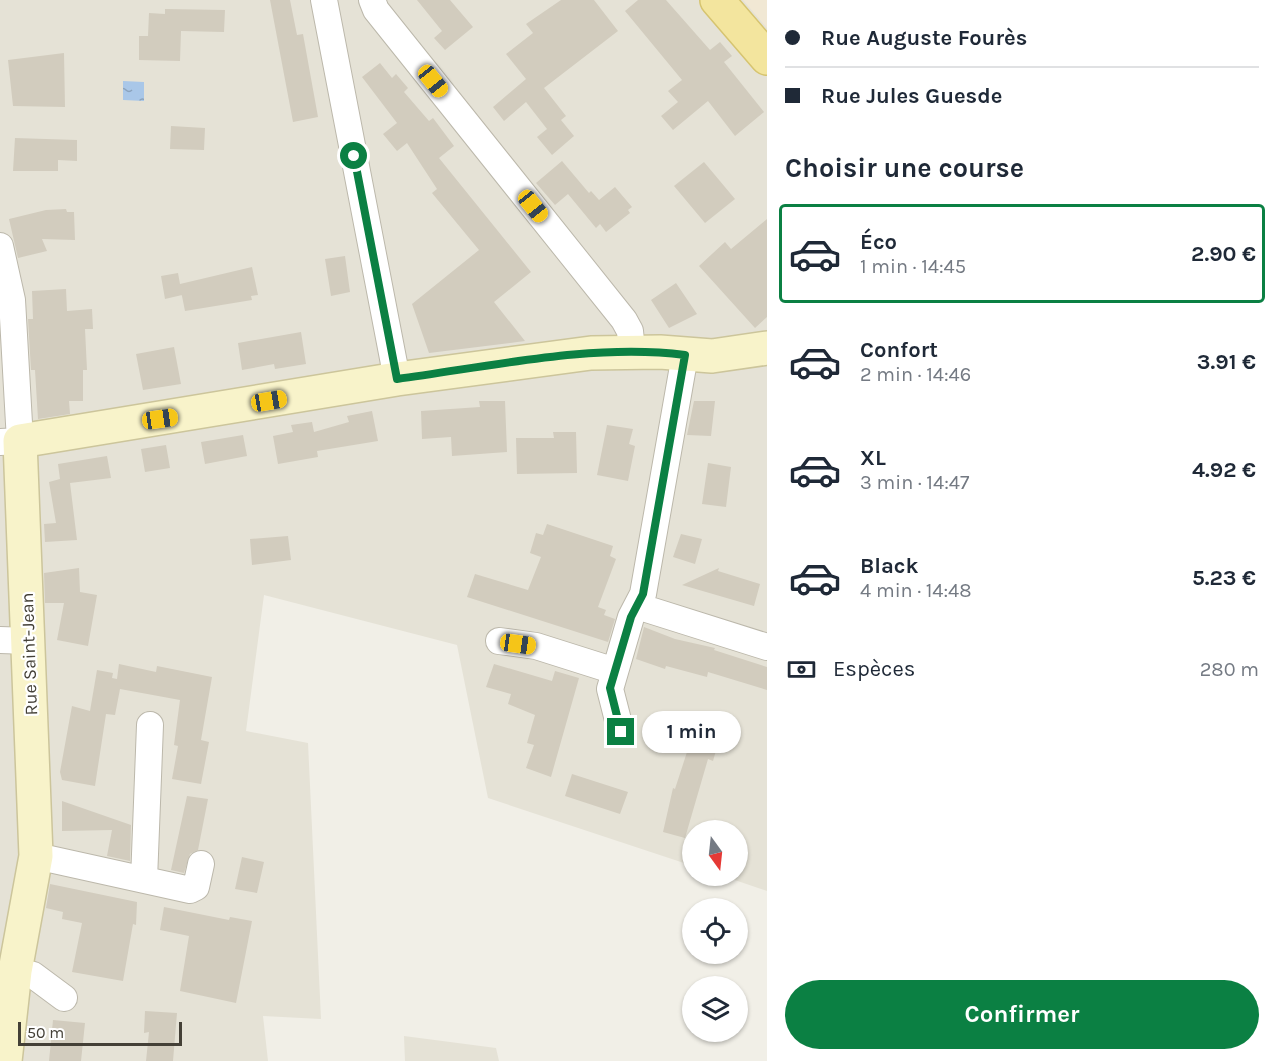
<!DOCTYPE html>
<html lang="fr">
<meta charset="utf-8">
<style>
body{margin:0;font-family:Karla,sans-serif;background:#f2f2f3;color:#1f2937;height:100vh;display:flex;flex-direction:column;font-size:22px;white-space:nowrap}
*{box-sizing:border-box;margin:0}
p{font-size:20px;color:#747a83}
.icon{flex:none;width:33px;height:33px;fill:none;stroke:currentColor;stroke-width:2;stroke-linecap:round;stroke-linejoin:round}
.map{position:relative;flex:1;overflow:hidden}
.drawer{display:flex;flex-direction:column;background:#fff;width:510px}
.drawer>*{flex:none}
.hud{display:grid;align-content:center;height:132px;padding:0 18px;background:#fff}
.needle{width:39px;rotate:165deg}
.buttons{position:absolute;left:682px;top:820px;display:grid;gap:12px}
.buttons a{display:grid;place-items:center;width:66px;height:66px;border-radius:50%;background:#fff;box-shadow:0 2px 4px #0004;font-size:30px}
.scale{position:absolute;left:18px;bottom:15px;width:164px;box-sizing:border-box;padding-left:6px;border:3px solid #444037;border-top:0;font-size:16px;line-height:21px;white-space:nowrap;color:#444037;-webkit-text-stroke:4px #fff;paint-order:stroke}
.end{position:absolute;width:27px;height:27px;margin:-14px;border:8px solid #0b8043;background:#fff;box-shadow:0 0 0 3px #fff}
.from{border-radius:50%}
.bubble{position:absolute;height:42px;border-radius:21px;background:#fff;box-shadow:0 2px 4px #0004;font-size:20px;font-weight:700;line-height:42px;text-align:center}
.car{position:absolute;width:18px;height:36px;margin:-18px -9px;border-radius:8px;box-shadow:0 0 4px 2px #0007;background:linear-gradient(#f5c518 24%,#345 0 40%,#f5c518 0 76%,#345 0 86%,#f5c518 0)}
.hud b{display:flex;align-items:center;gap:21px;height:57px;font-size:22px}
.hud b+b{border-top:2px solid #e0e1e3}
.hud i{width:15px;height:15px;background:#1f2937}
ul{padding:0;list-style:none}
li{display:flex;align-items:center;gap:18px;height:99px;margin:0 12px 9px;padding:0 6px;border:3px solid transparent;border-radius:6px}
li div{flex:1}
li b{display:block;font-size:22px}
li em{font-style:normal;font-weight:700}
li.on{border-color:#0b8043}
li>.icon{width:54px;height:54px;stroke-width:1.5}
h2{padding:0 18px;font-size:27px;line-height:72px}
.pay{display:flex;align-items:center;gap:15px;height:66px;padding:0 18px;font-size:22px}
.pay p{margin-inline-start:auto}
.cta{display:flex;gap:12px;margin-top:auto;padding:12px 18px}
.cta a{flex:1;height:69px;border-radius:36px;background:#0b8043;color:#fff;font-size:24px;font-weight:700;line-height:69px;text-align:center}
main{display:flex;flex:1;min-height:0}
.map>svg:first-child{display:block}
.residential{fill:#e5e2d6}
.commercial{fill:#f1e8d4}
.water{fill:url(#water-ripples)}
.building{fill:#d2ccbe}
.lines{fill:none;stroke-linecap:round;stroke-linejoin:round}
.street-casing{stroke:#bcb8ab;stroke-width:28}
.secondary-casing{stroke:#ccc59b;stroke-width:36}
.primary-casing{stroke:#d6c470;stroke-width:36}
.street{stroke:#fff;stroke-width:26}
.secondary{stroke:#f8f3ca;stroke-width:33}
.primary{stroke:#f3e59e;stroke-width:33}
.route{stroke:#0b8043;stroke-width:8}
.labels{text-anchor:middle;stroke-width:4.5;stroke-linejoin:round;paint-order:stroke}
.street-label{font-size:18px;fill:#444037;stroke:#fff}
</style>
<main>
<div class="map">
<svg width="767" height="1061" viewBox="0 0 767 1061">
<defs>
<pattern id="water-ripples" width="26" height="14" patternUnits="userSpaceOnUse" patternTransform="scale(1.5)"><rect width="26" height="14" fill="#a9c7e8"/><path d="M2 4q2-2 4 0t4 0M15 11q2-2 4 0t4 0" fill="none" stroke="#8ba3bd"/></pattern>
</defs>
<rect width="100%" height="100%" fill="#f1efe7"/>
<path class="residential" d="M0,0H767V891L723,876H738V831H693V866L488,798L457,645L264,595L246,731L308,743L321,1019L263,1016L268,1061H0Z
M404,1036L496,1048L499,1061H405Z"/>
<path class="commercial" d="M743,0H767V28Z"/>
<path class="water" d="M123,81L144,82V101L123,100Z"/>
<path class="building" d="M270,0H290L297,35L303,34L318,117L293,122Z
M417,0H450L473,27L445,50L434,38L442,31Z
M561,0H594L618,31L544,88L566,116L561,120L574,136L552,155L537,137L547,129L526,102L504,121L493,107L526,79L506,54L533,33L526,24Z
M638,0H666L710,50L720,42L732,56L724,62L764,112L735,136L708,101L673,130L661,116L678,102L668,91L682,80L625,11Z
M165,9L225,10L224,32L181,31L180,61L139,60V36H148L149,13L165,14Z
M64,53L65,107L13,106L8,60Z
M380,63L392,78L396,74L408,88L404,92L429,121L433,118L454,146L439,158L531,272L494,302L525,341L429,353L412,304L479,250L432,193L437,189L407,143L397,151L383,134L397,123L362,77Z
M171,126L205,128L204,150L170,149Z
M15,138L77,140V161L58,160V171H13Z
M562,161L589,193L591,191L599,200L615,187L632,207L628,210L630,213L606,232L600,224L596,228L568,194L555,205L536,183Z
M704,162L735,199L705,223L674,186Z
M66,209L67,212H74L75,240L42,239L47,251L18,258L9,219L46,210Z
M767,219V317L755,328L699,266L725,242L731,249Z
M345,256L350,292L331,296L325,259Z
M252,267L258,295L251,296L252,300L185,311L180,286L182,295L165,299L161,276L178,273L180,284Z
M676,283L697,314L669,328L651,300Z
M66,289L67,311L92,309L93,329H85L87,370H83V401H69L70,414L38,419L35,370H31L28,319H33L32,291Z
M301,332L306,364L275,369L274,364L242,370L238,343Z
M174,347L181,384L143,390L136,354Z
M479,401H505L507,452L452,456L451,437L422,439L421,411L480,407Z
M694,401H715L711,436L687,435Z
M372,411L378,441L317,451L318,457L278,464L273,436L293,432L291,425L312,422L314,432L349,422L347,416Z
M607,425L633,429L629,444L635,446L628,481L597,475Z
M553,432H576L577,473L517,474L516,438H554Z
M243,435L247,456L205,464L201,442Z
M166,445L170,468L145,472L141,449Z
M107,456L111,478L70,483L77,540L45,542L44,524L56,523L49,482L60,479L58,464Z
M708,463L731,467L726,507L702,504Z
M547,524L613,546L610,556L616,559L598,607L606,610L604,615L615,619L608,642L467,597L475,574L528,590L541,557L530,553L536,533L543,535Z
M681,534L702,539L695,564L673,557Z
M288,536L291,560L252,565L250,539Z
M79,568L80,592L97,595L88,646L57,640L64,603H45L44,573Z
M719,568L718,571L760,584L754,606L682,585Z
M644,627L675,639L715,648L714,650L767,667V690L708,672L707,677L666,666L665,669L636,659Z
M119,664L156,672L157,666L212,677L201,740L209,742L201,784L172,779L178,746L174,745L180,700L120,689L115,715L106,714L95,786L62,780L60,772L72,706L90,711L97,670L113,673L112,678L117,679Z
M494,664L552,681L555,671L579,678L551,777L526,768L534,745L527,743L535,715L508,704L511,694L486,687Z
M698,714L720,720L714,739L719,740L713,761L708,759L685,838L663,832L673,788L675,789L687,752H684L690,730L693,731Z
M572,774L628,792L620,814L565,796Z
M187,796L208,799L198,850L190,854L184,873L171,870Z
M62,801L131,825L130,861L107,856L112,830L62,831Z
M242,857L264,862L257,893L235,889Z
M50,884L137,902L136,925L133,924L123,981L72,972L82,923L62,919L63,912L46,908Z
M164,907L229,920L230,917L252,921L236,1003L180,991L189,936L160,930Z
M145,1011L177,1013L173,1061H146L149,1032L144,1033Z
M53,1020L85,1023L81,1061H49Z"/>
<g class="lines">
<defs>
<path id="street" d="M324,0L397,379
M372,0L376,10L624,320L630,331L632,352
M0,246L12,300L20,441L0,442
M637,606L767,647
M0,640L29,641
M499,641L536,646L615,671
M621,732L610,689L631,617L643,594L685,355
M36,856L190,890L196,887L201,864
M144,880L150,725
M15,971L33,975L64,998"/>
<path id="secondary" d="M5,1061L15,971L36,856L20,441L397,379L591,353L660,352L712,356L767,348"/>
<path id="primary" d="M717,0L767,58"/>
</defs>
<use href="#street" class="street-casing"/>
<use href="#secondary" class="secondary-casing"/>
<use href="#primary" class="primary-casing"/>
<use href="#street" class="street"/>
<use href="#secondary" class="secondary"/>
<use href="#primary" class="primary"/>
</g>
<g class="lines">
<path class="route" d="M354,156L397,379C488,367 593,343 685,355L643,594L631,617L610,688L621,732"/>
</g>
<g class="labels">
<g class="street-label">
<text transform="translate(29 654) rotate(-92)" y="6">Rue Saint-Jean</text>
</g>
</g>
</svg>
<div class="buttons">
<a><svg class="needle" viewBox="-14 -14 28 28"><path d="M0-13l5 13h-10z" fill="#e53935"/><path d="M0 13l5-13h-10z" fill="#747a83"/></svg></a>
<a><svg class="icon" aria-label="locate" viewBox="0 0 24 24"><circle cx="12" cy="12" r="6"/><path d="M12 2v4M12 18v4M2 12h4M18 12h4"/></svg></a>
<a><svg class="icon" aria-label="layers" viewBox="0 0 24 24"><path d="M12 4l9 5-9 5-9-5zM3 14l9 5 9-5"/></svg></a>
</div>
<div class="scale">50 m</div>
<i class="end from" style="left:354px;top:156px"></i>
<i class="end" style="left:621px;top:732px"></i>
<div class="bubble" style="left:642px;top:711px;width:99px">1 min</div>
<i class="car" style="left:433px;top:81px;rotate:141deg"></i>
<i class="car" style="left:533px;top:206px;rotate:141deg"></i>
<i class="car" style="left:269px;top:401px;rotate:80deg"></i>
<i class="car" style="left:160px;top:419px;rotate:82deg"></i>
<i class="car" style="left:518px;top:644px;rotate:98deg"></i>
</div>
<section class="drawer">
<div class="hud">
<b><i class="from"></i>Rue Auguste Fourès</b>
<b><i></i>Rue Jules Guesde</b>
</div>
<h2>Choisir une course</h2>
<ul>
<li class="on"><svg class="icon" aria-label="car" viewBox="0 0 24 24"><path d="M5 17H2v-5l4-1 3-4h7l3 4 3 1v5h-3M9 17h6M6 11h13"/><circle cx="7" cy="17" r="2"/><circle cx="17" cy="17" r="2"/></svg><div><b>Éco</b><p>1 min · 14:45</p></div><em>2.90 €</em></li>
<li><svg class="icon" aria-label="car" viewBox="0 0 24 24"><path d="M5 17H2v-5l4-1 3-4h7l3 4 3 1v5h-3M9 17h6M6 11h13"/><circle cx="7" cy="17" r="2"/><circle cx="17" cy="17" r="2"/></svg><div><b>Confort</b><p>2 min · 14:46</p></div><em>3.91 €</em></li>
<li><svg class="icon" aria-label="car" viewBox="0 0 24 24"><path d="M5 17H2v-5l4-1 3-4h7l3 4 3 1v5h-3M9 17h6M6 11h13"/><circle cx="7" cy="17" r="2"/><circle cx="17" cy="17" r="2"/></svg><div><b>XL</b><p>3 min · 14:47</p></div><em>4.92 €</em></li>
<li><svg class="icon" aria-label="car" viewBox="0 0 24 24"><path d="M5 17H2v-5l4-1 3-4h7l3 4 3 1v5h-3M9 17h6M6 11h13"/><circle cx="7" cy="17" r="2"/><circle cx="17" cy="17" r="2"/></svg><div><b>Black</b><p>4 min · 14:48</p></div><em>5.23 €</em></li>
</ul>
<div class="pay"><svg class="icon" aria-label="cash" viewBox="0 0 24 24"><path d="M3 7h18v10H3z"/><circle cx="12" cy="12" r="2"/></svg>Espèces<p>280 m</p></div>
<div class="cta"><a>Confirmer</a></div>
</section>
</main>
